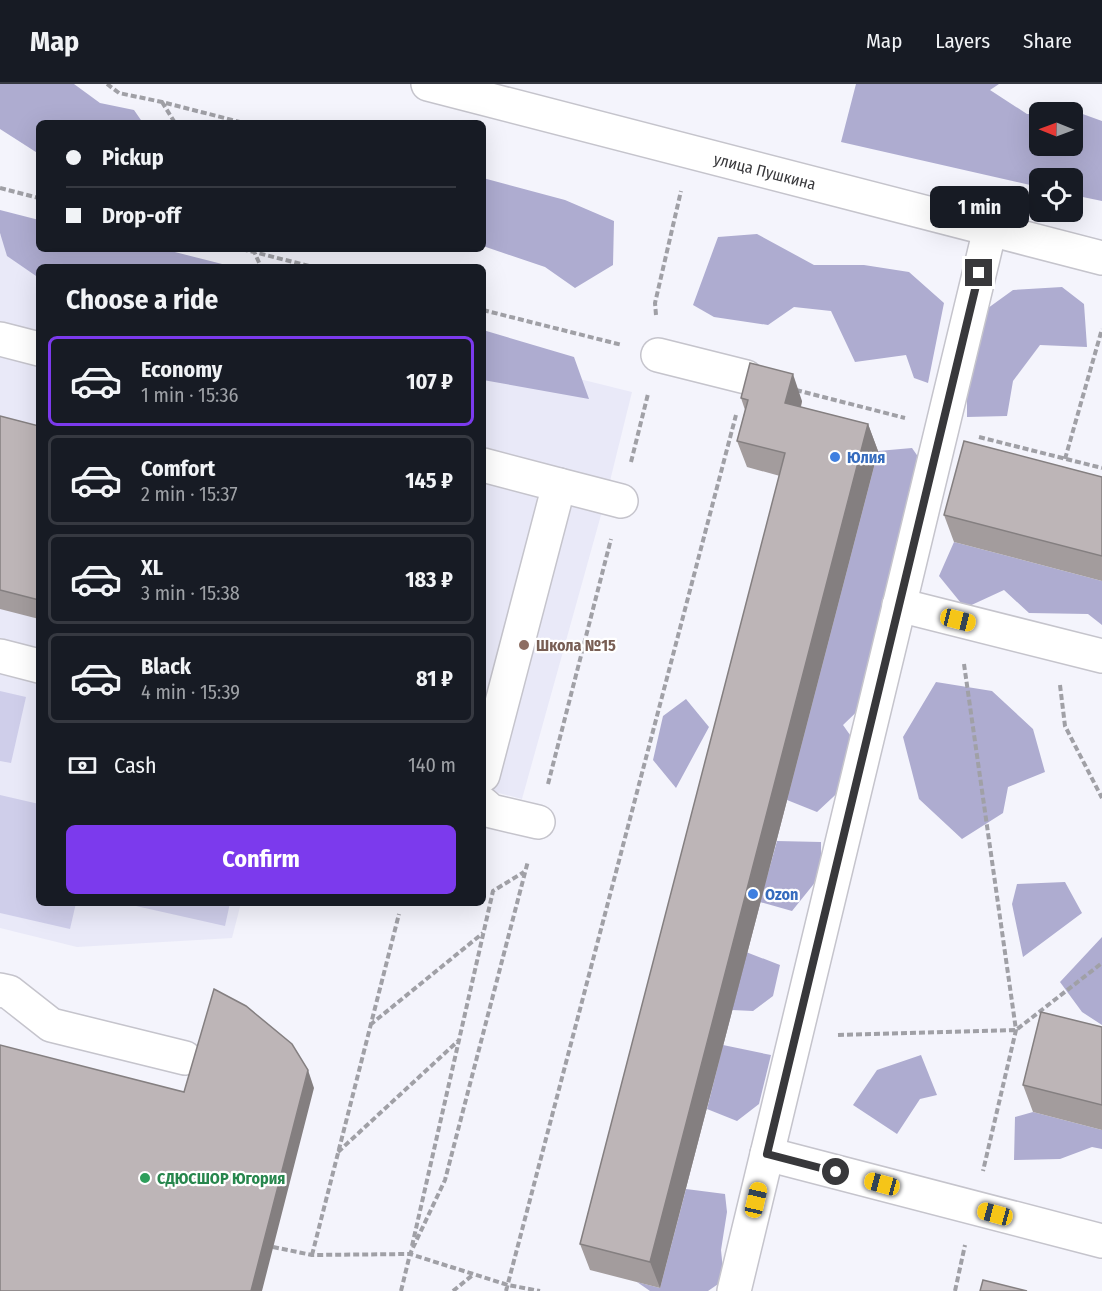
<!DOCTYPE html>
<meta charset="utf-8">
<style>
body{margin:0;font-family:"Fira Sans Condensed",sans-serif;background:#20242c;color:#f1f3f6;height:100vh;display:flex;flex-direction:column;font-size:22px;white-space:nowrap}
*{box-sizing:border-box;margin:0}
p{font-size:20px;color:#9ea1a6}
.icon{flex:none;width:33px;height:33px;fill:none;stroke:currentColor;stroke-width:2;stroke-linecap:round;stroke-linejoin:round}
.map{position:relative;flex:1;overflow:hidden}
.sheet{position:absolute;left:36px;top:180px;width:450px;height:642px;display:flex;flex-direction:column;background:#171b24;border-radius:9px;box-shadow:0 6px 24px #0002}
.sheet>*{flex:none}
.guide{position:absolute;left:36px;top:36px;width:450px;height:132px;border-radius:9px;box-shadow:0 6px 24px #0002;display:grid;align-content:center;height:132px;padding:0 30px;background:#171b24}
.needle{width:39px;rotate:271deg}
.controls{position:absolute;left:1029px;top:18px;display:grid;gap:12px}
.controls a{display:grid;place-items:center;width:54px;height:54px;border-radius:9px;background:#171b24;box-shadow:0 6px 24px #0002;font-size:30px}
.end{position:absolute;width:27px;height:27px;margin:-14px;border:8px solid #38383b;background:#fff;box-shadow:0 0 0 3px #fff}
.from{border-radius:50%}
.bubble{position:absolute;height:42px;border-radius:9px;background:#171b24;box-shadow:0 6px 24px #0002;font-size:20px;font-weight:700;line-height:42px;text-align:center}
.car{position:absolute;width:18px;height:36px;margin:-18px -9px;border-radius:8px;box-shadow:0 0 4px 2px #0007;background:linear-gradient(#f5c518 24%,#345 0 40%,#f5c518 0 76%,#345 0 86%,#f5c518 0)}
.guide b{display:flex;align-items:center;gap:21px;height:57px;font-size:22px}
.guide b+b{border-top:2px solid #363941}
.guide i{width:15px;height:15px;background:#f1f3f6}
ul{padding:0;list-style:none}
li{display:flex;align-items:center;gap:18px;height:90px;margin:0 12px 9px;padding:0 18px;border:3px solid #363941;border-radius:9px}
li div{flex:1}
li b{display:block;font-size:22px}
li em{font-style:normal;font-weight:700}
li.active{border-color:#7c3aed}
li>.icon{width:54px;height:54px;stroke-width:1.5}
h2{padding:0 30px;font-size:27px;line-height:72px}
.pay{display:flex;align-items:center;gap:15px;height:66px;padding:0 30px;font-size:22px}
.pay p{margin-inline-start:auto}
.button{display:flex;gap:12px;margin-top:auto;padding:12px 30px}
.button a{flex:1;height:69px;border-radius:9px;background:#7c3aed;color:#fff;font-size:24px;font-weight:700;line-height:69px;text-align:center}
header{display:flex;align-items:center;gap:36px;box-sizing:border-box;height:84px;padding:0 30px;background:#171b24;border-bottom:2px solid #363941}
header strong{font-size:28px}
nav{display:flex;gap:33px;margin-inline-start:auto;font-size:21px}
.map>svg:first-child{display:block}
.built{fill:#e9e9f8}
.green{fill:#cfceea}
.forest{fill:#aeacd0}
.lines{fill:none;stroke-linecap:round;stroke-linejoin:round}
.minor-casing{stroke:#c5c4cc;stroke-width:36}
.path{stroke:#a0a0a6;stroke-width:4;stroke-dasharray:6 3;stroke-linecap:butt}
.minor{stroke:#fff;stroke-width:33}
.wall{fill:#a39c9d}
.shaded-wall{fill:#847f80}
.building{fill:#bdb5b7;stroke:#847f80;stroke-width:1.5}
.route{stroke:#38383b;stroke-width:8}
.shop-dot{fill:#3f7fe0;stroke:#fff;stroke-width:2}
.education-dot{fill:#8d6e63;stroke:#fff;stroke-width:2}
.leisure-dot{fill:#2e9e5b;stroke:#fff;stroke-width:2}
.labels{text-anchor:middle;stroke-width:4.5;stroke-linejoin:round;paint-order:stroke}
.street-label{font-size:16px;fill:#38383b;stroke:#fff}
.shop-label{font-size:16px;font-weight:bold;fill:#366cbe;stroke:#fff;text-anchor:start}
.education-label{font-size:16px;font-weight:bold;fill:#785e54;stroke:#fff;text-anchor:start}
.leisure-label{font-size:16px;font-weight:bold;fill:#27864d;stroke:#fff;text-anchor:start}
</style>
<header>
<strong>Map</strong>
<nav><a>Map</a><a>Layers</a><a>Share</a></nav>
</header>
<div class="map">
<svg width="1102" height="1207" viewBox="0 0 1102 1207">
<rect width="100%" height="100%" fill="#f4f4fc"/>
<path class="built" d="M0,151L39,160V819H241L232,854L77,863L0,844Z
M483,271L632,308L606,413L522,715L495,708L487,744L483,743Z"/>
<path class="green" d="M0,607L26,613L11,679L0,677Z
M0,711L39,720V819H76L70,845L0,829Z
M136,819H230L225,842L136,822Z"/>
<path class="forest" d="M0,0H74L100,19L134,26L143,39H39V70L0,45Z
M856,0H999L990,6L1027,30H1039L1040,62H1072V28H1070H1077L1102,37V117L1073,111L1072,94H1040L1039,103L841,58Z
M483,94L565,116L614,137L613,181L575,204L545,183L483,162Z
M0,126L39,136V165H163L234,183H39V194L7,172L0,149Z
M757,150L814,181H864L909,188L944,219L928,299L914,294L906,271L855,278L831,227L794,223L768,241L714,233L693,221L718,153Z
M1062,203L1084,220L1087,263L1040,261L1013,297L1007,332L967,333V288L977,232L1013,206Z
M483,246L574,273L589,315L483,296Z
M912,364L928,387L904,428L909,454L904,510L877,542L886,566L871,614L843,641L855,658L846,701L817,728L787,716L878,367Z
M954,458L1102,497V541L1088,530L1029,529L1004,506L965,524L939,492Z
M936,598L992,607L1033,645L1045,688L1008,703L1003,729L962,755L919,715L903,653Z
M686,615L709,643L676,704L653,676L663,632Z
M777,757L821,758V791L792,827L760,818Z
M1065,798L1082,829L1023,873L1012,820L1017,800Z
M1102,853V941L1082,928L1060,898Z
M746,868L780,881L773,912L753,927L732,926Z
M723,961L771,971L759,1020L737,1037L707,1025Z
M921,971L937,1011L920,1015L897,1050L853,1021L877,986Z
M1033,1028L1102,1046V1065L1092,1063L1060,1075L1014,1076L1015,1033Z
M686,1105L725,1110L727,1128L721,1166L724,1196L708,1207H650L637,1198L660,1204Z"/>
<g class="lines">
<defs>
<g id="minor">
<path id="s1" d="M428,0L1102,174"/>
<path d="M0,255L39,265"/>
<path d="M658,271L746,293"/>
<path d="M483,381L559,401L483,691"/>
<path d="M559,401L621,417"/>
<path d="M899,521L1102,572"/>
<path d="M0,572L39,582"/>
<path d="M483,720L491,727L538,738"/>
<path d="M0,906L9,908L51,941L185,974"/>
<path d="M767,1070L1102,1157"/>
<path d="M734,1207L990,145"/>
</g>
</defs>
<use href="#minor" class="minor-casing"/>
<path class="path" d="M107,0L119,9L162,18L244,39
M162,18L175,39
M0,104L39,114
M242,165L313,183
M253,165L261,183
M483,226L622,261
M656,231L655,219L681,107
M796,306L905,334
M979,353L1102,384
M1065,375L1102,245
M631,378L648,310
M964,580L1016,946L983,1087
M1060,601L1065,642L1102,714
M548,700L611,455
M370,941L483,849
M838,951L1016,946L1102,879
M338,1068L458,957
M412,1162L493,807L524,788
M273,1163L312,1171L410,1170L508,1201L540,1207
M312,1171L399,830
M401,1207L410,1170L445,1096L528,777
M453,1207L474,1190
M506,1207L736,331
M955,1207L965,1161"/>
<use href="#minor" class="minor"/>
</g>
<path class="wall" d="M741,314L802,317L801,323L868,340L878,367L660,1204L590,1186L580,1160L780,392L747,383L737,357L745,326Z
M0,334L39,342V535L0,525Z
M1102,393V497L954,458L944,431Z
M1102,943V1046L1033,1028L1023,1001Z"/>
<path class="shaded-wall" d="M793,290L802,317L795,345L785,319Z
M868,340L878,367L660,1204L650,1178Z
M308,986L314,1004L262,1207H251Z"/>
<path class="building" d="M750,279L793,290L785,319L868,340L650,1178L580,1160L785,369L737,357L748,316L741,314Z
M0,332L39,342V516L0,506Z
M964,357L1102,393V472L944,431Z
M214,905L246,922L292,960L308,986L251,1207H0V961L184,1008Z
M1041,928L1102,943V1021L1023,1001Z
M983,1196L1027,1207H980Z"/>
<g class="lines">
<path class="route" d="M836,1088L767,1070L979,189"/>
</g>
<g class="shop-dot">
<circle cx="835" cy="373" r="6"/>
<circle cx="753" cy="810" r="6"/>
</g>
<circle class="education-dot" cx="524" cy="561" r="6"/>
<circle class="leisure-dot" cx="145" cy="1094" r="6"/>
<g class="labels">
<g class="street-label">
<text dy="6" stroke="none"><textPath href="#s1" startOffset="348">улица Пушкина</textPath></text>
</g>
<g class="shop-label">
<text x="847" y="379">Юлия</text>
<text x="765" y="816">Ozon</text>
</g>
<g class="education-label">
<text x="536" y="567">Школа №15</text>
</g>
<g class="leisure-label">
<text x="157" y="1100">СДЮСШОР Югория</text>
</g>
</g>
</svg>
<div class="controls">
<a><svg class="needle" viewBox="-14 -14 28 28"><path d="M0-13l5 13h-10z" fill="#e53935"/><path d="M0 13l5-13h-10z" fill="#9ea1a6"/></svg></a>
<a><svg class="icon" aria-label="locate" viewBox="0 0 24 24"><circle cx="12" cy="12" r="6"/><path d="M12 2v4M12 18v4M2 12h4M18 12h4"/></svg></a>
</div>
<i class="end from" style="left:836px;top:1088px"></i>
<i class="end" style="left:979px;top:189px"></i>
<div class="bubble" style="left:930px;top:102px;width:99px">1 min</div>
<i class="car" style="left:958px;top:536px;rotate:104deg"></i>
<i class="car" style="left:882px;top:1100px;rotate:285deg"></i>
<i class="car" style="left:756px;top:1116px;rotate:13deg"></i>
<i class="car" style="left:995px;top:1130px;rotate:285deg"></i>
<div class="guide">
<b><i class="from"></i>Pickup</b>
<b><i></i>Drop-off</b>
</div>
<section class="sheet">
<h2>Choose a ride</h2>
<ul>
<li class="active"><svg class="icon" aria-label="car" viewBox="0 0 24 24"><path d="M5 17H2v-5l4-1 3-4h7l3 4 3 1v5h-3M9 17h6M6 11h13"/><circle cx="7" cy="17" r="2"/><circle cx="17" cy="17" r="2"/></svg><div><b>Economy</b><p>1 min · 15:36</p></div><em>107 ₽</em></li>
<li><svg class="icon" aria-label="car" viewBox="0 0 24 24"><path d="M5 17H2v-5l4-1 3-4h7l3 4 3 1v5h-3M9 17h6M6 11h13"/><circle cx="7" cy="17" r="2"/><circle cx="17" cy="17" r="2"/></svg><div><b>Comfort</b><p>2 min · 15:37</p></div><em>145 ₽</em></li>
<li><svg class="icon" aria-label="car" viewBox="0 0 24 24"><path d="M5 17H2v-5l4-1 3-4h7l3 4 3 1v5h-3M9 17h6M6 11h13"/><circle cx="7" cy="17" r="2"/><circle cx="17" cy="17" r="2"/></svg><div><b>XL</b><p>3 min · 15:38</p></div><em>183 ₽</em></li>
<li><svg class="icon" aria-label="car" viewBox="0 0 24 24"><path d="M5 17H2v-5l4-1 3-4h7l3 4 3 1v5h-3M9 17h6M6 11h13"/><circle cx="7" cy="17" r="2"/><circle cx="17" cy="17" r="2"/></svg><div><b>Black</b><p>4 min · 15:39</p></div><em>81 ₽</em></li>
</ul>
<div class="pay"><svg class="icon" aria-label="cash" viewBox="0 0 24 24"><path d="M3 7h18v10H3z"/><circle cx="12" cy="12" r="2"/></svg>Cash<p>140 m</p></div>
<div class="button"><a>Confirm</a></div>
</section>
</div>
